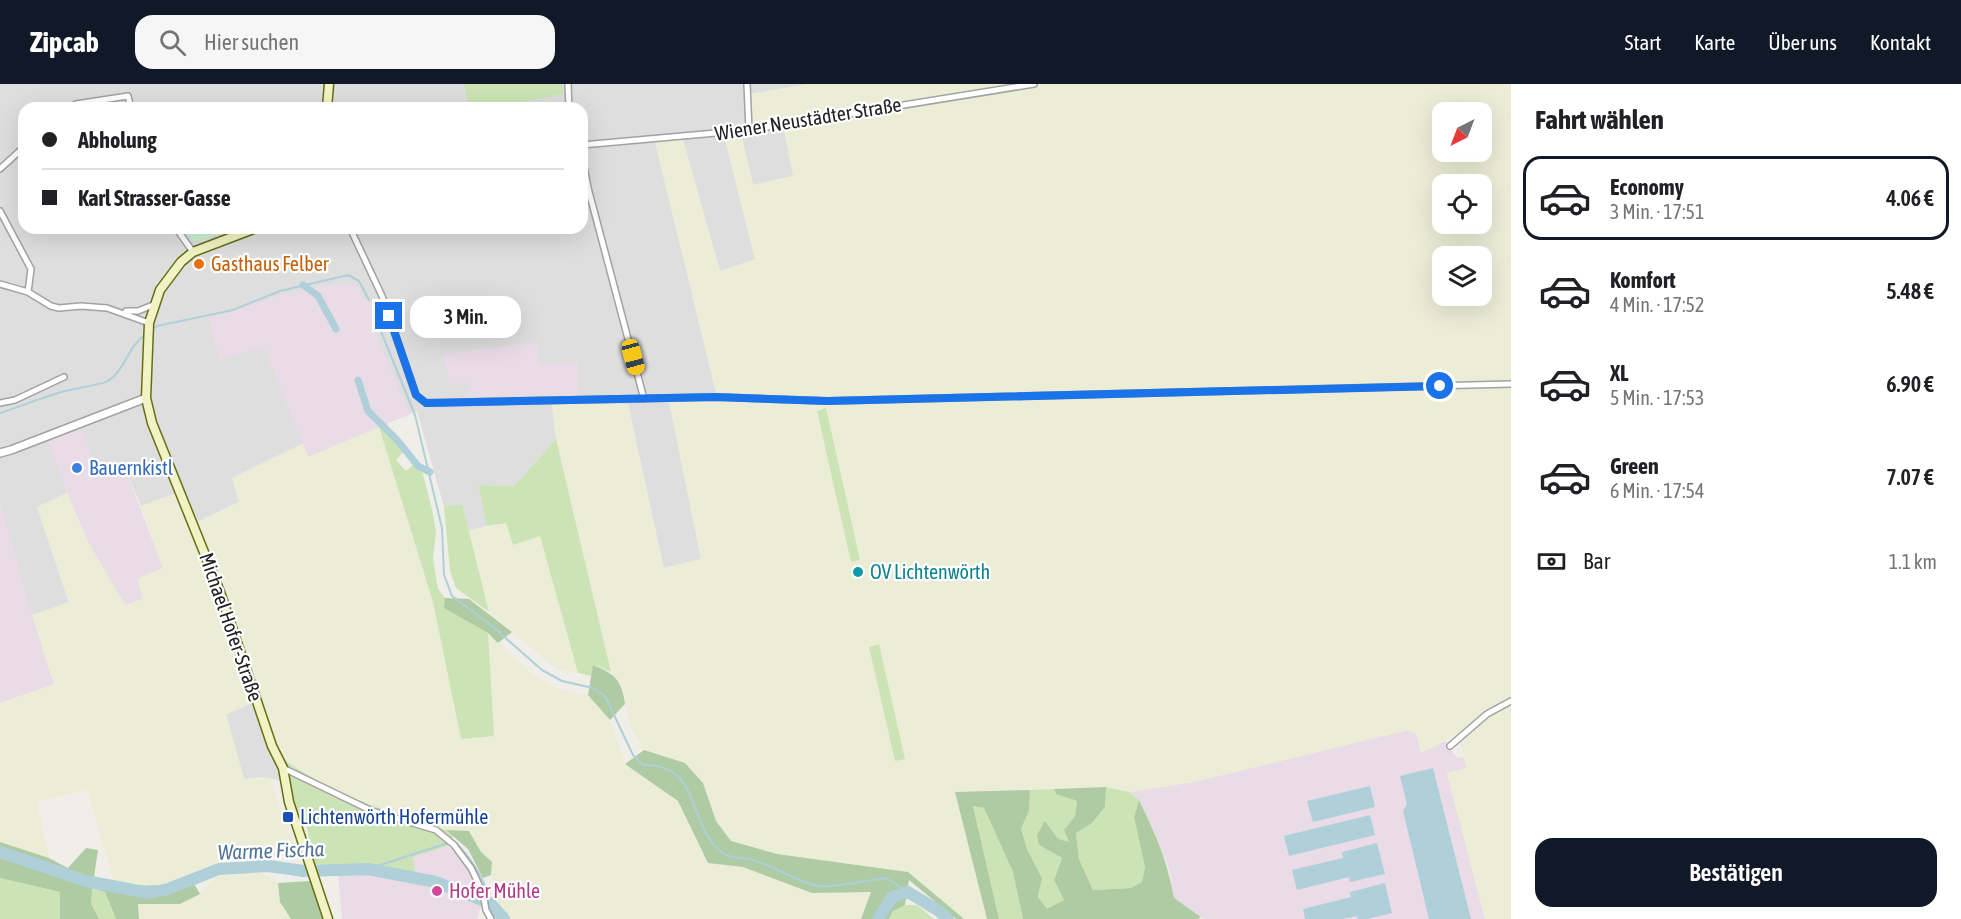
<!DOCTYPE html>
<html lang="de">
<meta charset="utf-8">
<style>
body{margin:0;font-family:"Asap Condensed",sans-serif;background:#f6f6f6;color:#202124;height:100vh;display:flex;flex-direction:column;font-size:22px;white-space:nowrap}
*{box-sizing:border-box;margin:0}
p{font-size:20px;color:#757577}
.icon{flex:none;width:33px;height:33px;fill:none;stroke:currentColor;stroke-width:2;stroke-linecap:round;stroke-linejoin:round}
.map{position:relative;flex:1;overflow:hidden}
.side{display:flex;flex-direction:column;background:#fff;width:450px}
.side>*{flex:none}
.hud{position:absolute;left:18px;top:18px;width:570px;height:132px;border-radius:18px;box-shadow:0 6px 24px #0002;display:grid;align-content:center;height:132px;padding:0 24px;background:#fff}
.needle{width:39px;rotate:222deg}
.buttons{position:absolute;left:1432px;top:18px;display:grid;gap:12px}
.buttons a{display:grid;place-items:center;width:60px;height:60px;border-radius:12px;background:#fff;box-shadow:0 6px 24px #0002;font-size:30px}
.end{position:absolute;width:27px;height:27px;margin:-14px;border:8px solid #1a73e8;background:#fff;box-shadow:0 0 0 3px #fff}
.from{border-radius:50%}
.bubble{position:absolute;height:42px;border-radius:18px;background:#fff;box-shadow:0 6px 24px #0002;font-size:20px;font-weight:600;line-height:42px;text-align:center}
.car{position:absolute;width:18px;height:36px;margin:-18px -9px;border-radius:8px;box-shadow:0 0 4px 2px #0007;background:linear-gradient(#f5c518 24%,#345 0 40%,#f5c518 0 76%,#345 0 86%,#f5c518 0)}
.hud b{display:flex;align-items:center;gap:21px;height:57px;font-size:22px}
.hud b+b{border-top:2px solid #e0e0e0}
.hud i{width:15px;height:15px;background:#202124}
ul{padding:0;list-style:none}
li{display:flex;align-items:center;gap:18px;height:84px;margin:0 12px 9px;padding:0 12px;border:3px solid transparent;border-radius:18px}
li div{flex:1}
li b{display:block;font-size:22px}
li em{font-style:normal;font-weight:600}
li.active{border-color:#111827}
li>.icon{width:54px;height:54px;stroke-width:1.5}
h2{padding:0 24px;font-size:27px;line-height:72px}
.pay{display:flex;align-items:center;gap:15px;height:66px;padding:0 24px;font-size:22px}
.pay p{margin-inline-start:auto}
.action{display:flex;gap:12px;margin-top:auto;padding:12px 24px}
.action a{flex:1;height:69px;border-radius:18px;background:#111827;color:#fff;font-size:24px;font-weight:600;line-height:69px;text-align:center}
header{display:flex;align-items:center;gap:36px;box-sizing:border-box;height:84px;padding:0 30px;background:#111827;color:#fff}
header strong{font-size:28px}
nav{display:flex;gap:33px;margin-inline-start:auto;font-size:21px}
.search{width:420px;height:54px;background:#f6f6f6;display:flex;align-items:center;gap:15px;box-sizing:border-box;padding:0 21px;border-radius:18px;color:#757577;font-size:22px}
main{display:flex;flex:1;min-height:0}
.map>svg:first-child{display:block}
.residential{fill:#dfdede;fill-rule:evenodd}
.industrial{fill:#e9dce6}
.farmland{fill:#ebedd7;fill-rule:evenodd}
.grass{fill:#cce4b5}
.forest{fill:#afcba3}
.park{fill:#ccf4cf}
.water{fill:#afcfd9}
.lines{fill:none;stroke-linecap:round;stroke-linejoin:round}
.stream{stroke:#afcfd9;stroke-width:2}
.canal{stroke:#afcfd9;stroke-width:7}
.river{stroke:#afcfd9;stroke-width:12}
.minor-casing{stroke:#a2a2a2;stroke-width:8}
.tertiary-casing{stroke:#a2a2a2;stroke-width:10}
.secondary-casing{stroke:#656f12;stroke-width:11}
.minor{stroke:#fff;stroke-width:5}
.tertiary{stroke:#fff;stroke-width:7}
.secondary{stroke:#f1f3c4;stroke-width:8}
.route{stroke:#1a73e8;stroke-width:8}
.food-dot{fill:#e8710a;stroke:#fff;stroke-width:2}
.shop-dot{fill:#3f7fe0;stroke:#fff;stroke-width:2}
.culture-dot{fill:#0f9aa8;stroke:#fff;stroke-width:2}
.transit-dot{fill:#1a4fb4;stroke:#fff;stroke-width:2}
.hotel-dot{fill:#d1479c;stroke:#fff;stroke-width:2}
.labels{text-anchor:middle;stroke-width:4.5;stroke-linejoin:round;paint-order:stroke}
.street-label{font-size:20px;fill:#212121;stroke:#fff}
.food-label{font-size:20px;fill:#c56008;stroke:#fff;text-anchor:start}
.shop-label{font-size:20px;fill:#366cbe;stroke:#fff;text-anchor:start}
.culture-label{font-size:20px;fill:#0d838f;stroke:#fff;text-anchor:start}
.transit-label{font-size:20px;fill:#164399;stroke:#fff;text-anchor:start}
.hotel-label{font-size:20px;fill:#b23c85;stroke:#fff;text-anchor:start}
.water-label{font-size:21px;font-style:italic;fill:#507498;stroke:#fff}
</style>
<header>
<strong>Zipcab</strong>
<div class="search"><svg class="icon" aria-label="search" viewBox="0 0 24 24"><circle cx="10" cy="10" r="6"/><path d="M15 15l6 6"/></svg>Hier suchen</div>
<nav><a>Start</a><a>Karte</a><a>Über uns</a><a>Kontakt</a></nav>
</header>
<main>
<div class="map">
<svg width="1511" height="835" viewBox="0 0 1511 835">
<rect width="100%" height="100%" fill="#f0eee9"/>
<path class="residential" d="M0,0H809L750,10L782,37L794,92L753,101L741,50L725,52L756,175L720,187L683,56L655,58L718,317H669L701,475L664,485L628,320H552L556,355L514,402L478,401L487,442L468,447L462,420L444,423L417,327L308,373L302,360L232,394L239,418L190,441L177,409L141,422L123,379L98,388L80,344L49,356L67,409L37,423L69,519L0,619ZM24,24H582V144H24Z
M261,615L275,660L286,677L288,698L262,693L244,695L226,630Z"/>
<path class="industrial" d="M345,199H355L360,206L364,217L376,215L388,245L376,252L410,330L308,373L264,263L220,276L208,234L297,206Z
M537,258L539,280L578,278V312H470L468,298L449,300L444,270Z
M80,343L98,387L123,379L163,484L143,515L125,521L88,458L67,409L48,356Z
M0,416L32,531L54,601L0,619Z
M1408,646L1417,651L1421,669L1445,657L1457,674L1463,673L1467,684L1447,689L1485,835H1204L1174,814L1169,785L1157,753L1139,716L1129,708L1194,698Z
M448,762L468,784L479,810L481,823L477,835H342L338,790L367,789L418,797L421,791L415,789L413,773Z"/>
<path class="farmland" d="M809,0H1511V835H1485L1447,689L1467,684L1460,659L1453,652L1421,669L1417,651L1408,646L1194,698L1129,708L1106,703L956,708L987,835H964L908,788L777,770L731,757L716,737L703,699L685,679L644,666L629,640L623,603L611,588L556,355L552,320H628L663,484L701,475L669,317L718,316L655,58L683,56L720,187L755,176L724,52L741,49L753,101L793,92L782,37L751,42L750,10ZM1443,28H1482V68H1443ZM1443,100H1482V140H1443ZM1443,172H1482V212H1443Z
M379,343L433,518L461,654L494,652L488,549L531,589L554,603L575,610L588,611L610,636L625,680L678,717L708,779L743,783L812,809L872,808L861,835H512L500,823L491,791L492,778L481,768L469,747L446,746L375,724L311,695L286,677L275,660L260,615L226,631L244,695L270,694L297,771L217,778L165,801L131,802L114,798L87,706L37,718L49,774L0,758V619L54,600L32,531L69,518L37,423L67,409L88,458L125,521L143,515L137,495L163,484L141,422L177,409L191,441L239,418L232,394L303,360L308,373Z
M506,439L514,461L540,451L578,589L558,586L489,528L468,447Z
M259,786L278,799L280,818L291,835H139L138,820H181L200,810L216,793Z"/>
<path class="grass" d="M464,0H563V10L494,24H469Z
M826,324L860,476L851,478L817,327Z
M379,343H382L404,367L396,376L406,387L414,380L422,387L432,425L436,448L433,474L438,505L445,514V524L488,549L494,652L461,655L433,518Z
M556,355L611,588L594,581L591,592L578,589L540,452L513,461L506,439L487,442L478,401L514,402Z
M462,420L489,528L456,504L450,487L444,423Z
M879,560L905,675L895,677L869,563Z
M286,677C335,712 389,728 446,746L454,752L448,762L413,773L415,789L366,782L315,780L305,736L296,725L288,698Z
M1106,703L1129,708L1139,716L1134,733L1145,783L1142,798L1131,804L1093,806L1079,775L1076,749L1092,739L1105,723Z
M1054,705L1056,710L1077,717L1075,732L1064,746L1069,758L1058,756L1039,761L1062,774L1054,796L1064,816L1047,826L1038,813L1042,794L1027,765L1021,745L1029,727L1030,706Z
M973,722L984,724L1013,788L1023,835H999Z
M0,794L60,808V835H0Z
M91,804L105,808L116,835H99L91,820Z
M905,821H917L934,835H889L893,827Z"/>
<path class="forest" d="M445,514L469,515L512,548L498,559L488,549L444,524Z
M593,581C615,590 622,596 625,620L610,636L588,611Z
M644,666L685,679L703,699L716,737L731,757L777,770L908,788L964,835H956L909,796L905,821L893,827L889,835H861L871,808L812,809L743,783L708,779L678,717L625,680Z
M1106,703L1105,723L1092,739L1076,749L1079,775L1093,806L1131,804L1142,798L1145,783L1134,733L1139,716C1156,751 1167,775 1174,814L1201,833L1198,835H1023L1013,788L984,724L973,722L999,835H987L955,708L1030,706L1029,727L1021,745L1027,765L1042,794L1038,813L1047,825L1064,816L1054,796L1062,774L1039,761L1037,751L1045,737L1058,755L1069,758L1064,746L1075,732L1077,717L1056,710L1054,705Z
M446,746L469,747L481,768L492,778L491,791L483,794L468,765Z
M0,758L49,774L68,784L86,764L98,766L94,793L131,802L165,801L189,791L200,810L180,820H138L139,835H116L105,808L92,804L91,820L99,835H60V808L0,794Z
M310,797L323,835H291L280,818L278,799Z"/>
<path class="park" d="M182,144H239L197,157H194Z"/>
<path class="water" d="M1433,684L1471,835H1429L1403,727L1407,720L1400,692Z
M1370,702L1375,723L1313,738L1307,717Z
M1370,731L1375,751L1289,772L1284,752Z
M1377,759L1385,790L1350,798L1349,793L1297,806L1292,786L1343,774L1342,768Z
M1385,799L1392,829L1367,835H1358L1357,832L1343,835H1305L1303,825L1351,813L1350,808Z"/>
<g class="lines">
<path class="stream" d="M378,240L415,331L442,444L444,491L452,512L492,542L542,586L562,597L593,604L605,612L633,671L643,681C701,680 687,738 719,766C729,775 737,773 749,775C772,780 795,798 818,802C833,804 870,796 886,794L908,808
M153,245L157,242L233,226L280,207L348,191L359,197L369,216
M0,329C19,323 38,315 58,309C69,305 101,301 108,297C126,285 128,262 146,250
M368,785L454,757C470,773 487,797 490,819"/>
<path class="canal" d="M303,201L318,212L336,245
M358,296L368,327L398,357L418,382L430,388"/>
<path class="river" d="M0,768L86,797L149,809L168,805L219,785L268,782L304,787L368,785L436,798L490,819L504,835
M878,835L892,813L908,808L939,827L948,835"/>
<defs>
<path id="minor" d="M568,0L569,24
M747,0L749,46
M70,24L76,20L128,12L131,24
M582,61L749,46L1034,0
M582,72L588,104L644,315
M0,85L24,63
M0,127L31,185L28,208
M176,144L193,168
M350,144L382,212L416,311L426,319L716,313L827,317L1511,300
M0,200L28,208L51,222L59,224L81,222L107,224L149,239
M126,227H138L153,221
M0,319L15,316L64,293
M1450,662L1487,630L1511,617
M283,684L372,727L436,746L454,761L471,784L483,809L486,826L491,835"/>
<path id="tertiary" d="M0,369L11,366L146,314"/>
<path id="secondary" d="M327,24L329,0
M256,144L193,168L181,178L160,206L149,239L146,314L152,339L220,508L272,662L283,684L289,718L328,835"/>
</defs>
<use href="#minor" class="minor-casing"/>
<use href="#tertiary" class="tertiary-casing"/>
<use href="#secondary" class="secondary-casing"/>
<use href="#minor" class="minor"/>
<use href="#tertiary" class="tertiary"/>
<use href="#secondary" class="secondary"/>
</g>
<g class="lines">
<path class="route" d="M389,232L416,311L426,319L716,313L827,317L1440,302"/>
</g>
<circle class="food-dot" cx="199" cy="180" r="6"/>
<circle class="shop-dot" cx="77" cy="384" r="6"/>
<circle class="culture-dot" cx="858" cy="488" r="6"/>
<rect class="transit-dot" x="282" y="727" width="12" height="12" rx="3"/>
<circle class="hotel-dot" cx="437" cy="807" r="6"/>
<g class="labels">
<g class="street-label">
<text transform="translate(808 35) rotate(-9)" y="7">Wiener Neustädter Straße</text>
<text transform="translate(231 543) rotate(71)" y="7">Michael Hofer-Straße</text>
</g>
<g class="food-label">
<text x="211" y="187">Gasthaus Felber</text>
</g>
<g class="shop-label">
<text x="89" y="391">Bauernkistl</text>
</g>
<g class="culture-label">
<text x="870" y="495">OV Lichtenwörth</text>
</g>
<g class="transit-label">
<text x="300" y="740">Lichtenwörth Hofermühle</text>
</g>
<g class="hotel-label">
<text x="449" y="814">Hofer Mühle</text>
</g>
<g class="water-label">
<text transform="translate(271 767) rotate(-2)" y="7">Warme Fischa</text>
</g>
</g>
</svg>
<div class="buttons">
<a><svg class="needle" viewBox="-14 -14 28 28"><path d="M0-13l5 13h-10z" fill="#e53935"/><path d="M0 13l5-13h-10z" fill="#757577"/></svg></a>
<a><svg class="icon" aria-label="locate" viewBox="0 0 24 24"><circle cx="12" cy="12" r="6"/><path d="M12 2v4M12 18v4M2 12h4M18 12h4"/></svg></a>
<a><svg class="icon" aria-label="layers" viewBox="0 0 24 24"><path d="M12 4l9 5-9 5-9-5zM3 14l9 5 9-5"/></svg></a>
</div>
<i class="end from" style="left:1440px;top:302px"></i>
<i class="end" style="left:389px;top:232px"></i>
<div class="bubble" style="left:410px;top:212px;width:111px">3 Min.</div>
<i class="car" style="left:633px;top:273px;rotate:165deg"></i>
<div class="hud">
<b><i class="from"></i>Abholung</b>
<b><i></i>Karl Strasser-Gasse</b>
</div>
</div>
<section class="side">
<h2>Fahrt wählen</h2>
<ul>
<li class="active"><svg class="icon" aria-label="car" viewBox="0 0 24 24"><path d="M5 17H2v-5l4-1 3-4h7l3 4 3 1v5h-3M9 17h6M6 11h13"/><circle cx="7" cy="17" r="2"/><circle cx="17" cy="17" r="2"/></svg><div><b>Economy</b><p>3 Min. · 17:51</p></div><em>4.06 €</em></li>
<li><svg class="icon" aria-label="car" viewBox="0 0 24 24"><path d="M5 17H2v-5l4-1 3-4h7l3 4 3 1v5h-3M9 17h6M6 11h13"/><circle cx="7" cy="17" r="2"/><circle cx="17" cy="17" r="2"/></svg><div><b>Komfort</b><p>4 Min. · 17:52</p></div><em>5.48 €</em></li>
<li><svg class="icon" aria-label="car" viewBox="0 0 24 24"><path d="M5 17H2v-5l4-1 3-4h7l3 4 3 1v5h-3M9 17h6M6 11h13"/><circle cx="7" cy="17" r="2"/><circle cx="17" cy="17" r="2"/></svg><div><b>XL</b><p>5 Min. · 17:53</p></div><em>6.90 €</em></li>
<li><svg class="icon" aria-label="car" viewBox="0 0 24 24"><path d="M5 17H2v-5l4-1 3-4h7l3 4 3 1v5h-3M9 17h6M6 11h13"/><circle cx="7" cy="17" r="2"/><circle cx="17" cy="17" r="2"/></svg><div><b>Green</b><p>6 Min. · 17:54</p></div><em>7.07 €</em></li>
</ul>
<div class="pay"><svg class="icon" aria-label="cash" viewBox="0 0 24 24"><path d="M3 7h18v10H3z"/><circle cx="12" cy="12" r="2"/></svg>Bar<p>1.1 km</p></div>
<div class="action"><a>Bestätigen</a></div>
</section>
</main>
